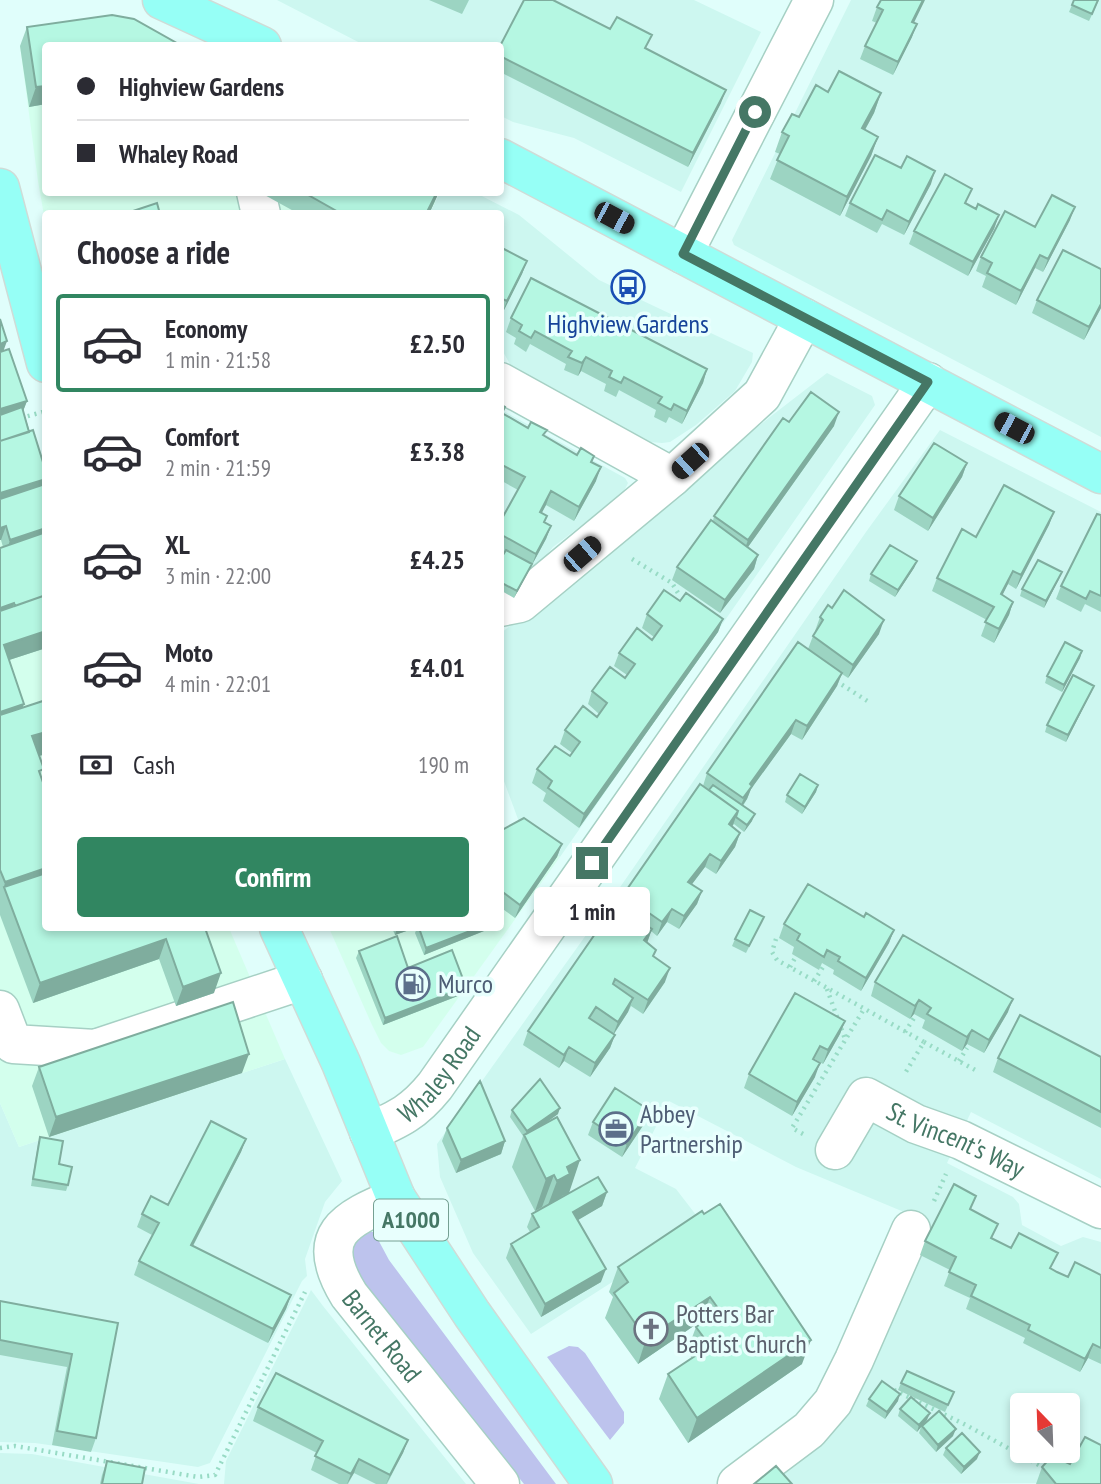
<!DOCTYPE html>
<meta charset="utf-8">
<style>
body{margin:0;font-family:"PT Sans Narrow",sans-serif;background:#f2f2f3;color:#2b2b33;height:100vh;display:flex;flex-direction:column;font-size:26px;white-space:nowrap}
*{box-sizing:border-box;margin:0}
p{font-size:23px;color:#7c7c81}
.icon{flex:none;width:38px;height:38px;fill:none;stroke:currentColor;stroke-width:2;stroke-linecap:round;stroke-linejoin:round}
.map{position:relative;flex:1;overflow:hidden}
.panel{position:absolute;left:42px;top:210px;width:462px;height:721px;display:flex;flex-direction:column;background:#fff;border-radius:7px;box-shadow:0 4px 10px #0003}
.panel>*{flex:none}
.top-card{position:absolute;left:42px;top:42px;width:462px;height:154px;border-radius:7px;box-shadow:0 4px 10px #0003;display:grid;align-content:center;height:154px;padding:0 35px;background:#fff}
.needle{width:46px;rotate:337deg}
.buttons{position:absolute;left:1010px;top:1393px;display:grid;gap:14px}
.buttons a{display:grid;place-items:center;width:70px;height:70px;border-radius:7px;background:#fff;box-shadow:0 4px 10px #0003;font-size:35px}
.end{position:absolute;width:32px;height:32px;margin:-16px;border:9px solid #457765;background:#fff;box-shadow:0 0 0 4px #fff}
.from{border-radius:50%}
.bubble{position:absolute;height:49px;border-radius:7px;background:#fff;box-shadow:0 4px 10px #0003;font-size:23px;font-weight:700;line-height:49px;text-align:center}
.car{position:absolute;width:21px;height:42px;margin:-21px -10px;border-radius:9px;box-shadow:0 0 5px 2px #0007;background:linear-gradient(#222 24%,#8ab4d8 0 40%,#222 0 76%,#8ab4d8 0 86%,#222 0)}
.top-card b{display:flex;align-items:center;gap:24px;height:66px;font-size:26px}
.top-card b+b{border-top:2px solid #e1e1e2}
.top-card i{width:18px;height:18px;background:#2b2b33}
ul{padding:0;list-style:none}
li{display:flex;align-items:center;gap:21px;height:98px;margin:0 14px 10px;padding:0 21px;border:4px solid transparent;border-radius:7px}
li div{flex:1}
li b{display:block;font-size:26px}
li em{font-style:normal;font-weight:700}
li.active{border-color:#318661}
li>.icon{width:63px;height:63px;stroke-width:1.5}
h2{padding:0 35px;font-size:32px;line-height:84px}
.pay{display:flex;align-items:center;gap:18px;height:77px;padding:0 35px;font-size:26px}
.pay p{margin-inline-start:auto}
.primary-button{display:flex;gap:14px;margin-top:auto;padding:14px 35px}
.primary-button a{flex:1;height:80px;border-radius:7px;background:#318661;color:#fff;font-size:28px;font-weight:700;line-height:80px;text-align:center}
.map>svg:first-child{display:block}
.residential{fill:#cdf7f0;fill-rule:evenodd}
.commercial{fill:#d3ffed}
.green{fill:#bdc3ed}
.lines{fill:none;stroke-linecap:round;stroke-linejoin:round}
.minor-casing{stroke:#a6d0c4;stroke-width:41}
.major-casing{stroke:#cfdcd7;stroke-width:41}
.path{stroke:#98dbc5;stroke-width:4.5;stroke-dasharray:2 5;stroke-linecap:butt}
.minor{stroke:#fff;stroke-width:38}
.major{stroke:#96fff6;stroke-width:38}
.wall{fill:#9cd4c2}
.shaded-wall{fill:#7fad9e}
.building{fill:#b5f7e2;stroke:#7fad9e;stroke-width:2}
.route{stroke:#457765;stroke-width:9}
.labels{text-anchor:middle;stroke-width:7;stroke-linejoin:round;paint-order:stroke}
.shield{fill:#e8fffd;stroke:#76a093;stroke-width:2}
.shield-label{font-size:24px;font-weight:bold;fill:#457765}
.transit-label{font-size:26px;fill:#164399;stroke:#e8fffd}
.service-label{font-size:26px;fill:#4e5e75;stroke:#e8fffd;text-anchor:start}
.street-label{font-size:26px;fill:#457765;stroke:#e8fffd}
.worship-label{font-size:26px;fill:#5b616d;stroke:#e8fffd;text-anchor:start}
</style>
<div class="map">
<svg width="1101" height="1484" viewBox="0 0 1101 1484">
<rect width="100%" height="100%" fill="#e0fefb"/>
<path class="residential" d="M277,0H694L761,32L681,192L574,138L513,122L501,116L500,46L364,45Z
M851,0H1101V437L734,245L732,240Z
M440,193H476L519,215L599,280L753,353L752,362L735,391L696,425L670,442L662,443L650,442L511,366L501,348L500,214H429Z
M827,373L872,396L875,405L560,857L522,830L501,773V633L770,417Z
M500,409L625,478L628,483L622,495L553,547L534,571L501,552Z
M940,430L1101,512V1179L971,1112L947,1163L1013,1197L1019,1204L1022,1225L1061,1246L1083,1237L1101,1242V1469L1063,1483L766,1484L928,1222L796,1167L669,1101L635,1168L676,1189L703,1224L531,1334L473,1253L440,1177L437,1144L616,893L866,532ZM1022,1405H1068V1451H1022Z
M285,1059L342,1181L325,1202L305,1259L307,1276L302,1281L210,1463L198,1467L35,1443L0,1442V1103L19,1147Z
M311,1290L323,1306L466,1484H224L226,1461Z
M0,1453L32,1454L199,1484H0Z"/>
<path class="commercial" d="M71,39L46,46V192H420L436,201L429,213L46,214L45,221L38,181L20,46Z
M0,360L45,495L46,928H229L285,1059L19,1147L0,1103Z
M522,830L560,857L423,1047L401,1055L389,1051L381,1043L372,1025L329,928H500L501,841Z"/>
<path class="green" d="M366,1232H374L389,1260L556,1484H524L356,1277L351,1244Z
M569,1346L578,1347L585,1353L624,1412V1423L610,1440L547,1357Z"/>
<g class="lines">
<defs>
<g id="minor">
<path d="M256,192L261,214"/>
<path d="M683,254L814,0"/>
<path d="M500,382L672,477L762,395L804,318"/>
<path d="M500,607L520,603L672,477"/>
<path d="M0,1010L13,1044L95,1049L303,980"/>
<path id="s1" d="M369,1132C399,1119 414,1112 435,1086L928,382"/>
<path id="s2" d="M835,1150L866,1097L916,1124L961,1140L1101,1209"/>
<path id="s3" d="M396,1198C345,1219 312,1235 349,1295L500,1484"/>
<path d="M737,1484L809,1430L833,1402L854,1360L911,1230"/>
</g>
<path id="major" d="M162,0L262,46
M500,158L1101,474
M0,188L46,363
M279,928L341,1063L396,1198L472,1314L593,1484"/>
</defs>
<use href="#minor" class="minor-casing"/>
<use href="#major" class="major-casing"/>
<path class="path" d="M21,418L46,411
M632,559L672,583L678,593
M836,681L869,702
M776,939L772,952L777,960L924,1042L904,1075
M790,967L795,958
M814,981L823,967
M827,989L845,1039
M905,1032L914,1018
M924,1042L977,1071
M959,1061L967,1048
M803,1134L792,1128L864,1009
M934,1201L946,1174
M894,1390L966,1425L1048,1470
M0,1448L15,1446L198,1477L215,1475L305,1292"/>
<use href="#minor" class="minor"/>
<use href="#major" class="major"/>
</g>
<path class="wall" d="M429,0H469L462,14Z
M1074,0H1099L1089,21L1069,12Z
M877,7L914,22L912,37L893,75L860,59L865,46L877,23L872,21Z
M27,27L46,46V104L29,107L20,46Z
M610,29L647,49L721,103L688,167L500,72V46Z
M828,92L881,93L874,113L865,130L878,137L871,156L840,216L770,179L780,154L775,152L782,132Z
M931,184L904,235L882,224L877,233L845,216L850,203Z
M439,192L429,214H299L261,193Z
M967,204L976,209L999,215L994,229L968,276L909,244L914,231Z
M1070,220L1043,272L1035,268L1016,305L982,287L986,276L976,271L981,257L1035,227Z
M500,247L527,261L522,274L502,314L500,313Z
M1037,300L1101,308L1084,340L1032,313Z
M511,318L707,369L703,383L682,424L669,417L666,423L654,417L656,410L619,390L616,397L604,391L606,384L581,371L578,376L564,370L566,364L530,344L526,352L514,344L516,338L506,332Z
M4,350L27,401L23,411L46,479V648L9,660L22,707L39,756L41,777L46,928H205L214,993L176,1006L159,959L33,1003L0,915V548L3,547L1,540Z
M500,404L505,407L503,413L577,455L594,456L592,462L596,481L574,521L546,505L541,513L547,516L545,522L551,526L546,539L514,598L500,590V560L505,553L500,550V522L518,490L500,480Z
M789,422L834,426L748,547L758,555L754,569L720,613L672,580L677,567L713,521L714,516Z
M967,463L962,477L928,531L894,510L899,496Z
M1054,512L1049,525L1016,589L1008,584L1002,595L1013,602L1009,615L994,643L981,636L987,620L932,591L937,578L976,537Z
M1101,515V612L1085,604L1081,612L1056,599L1061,586Z
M917,561L914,568L895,597L869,581L871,574Z
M1059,579L1044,608L1020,596L1022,589Z
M680,601L723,619L718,632L579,828L543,801L546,793L532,783L537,769L570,756L572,753L560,744L565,730L597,717L599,714L588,704L592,691L625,678L627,675L614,666L619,653L652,640L654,637L642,628L647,614Z
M820,617L879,634L848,678L842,674L837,686L802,740L791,734L751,789L747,799L743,806L752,821L744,832L734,824L732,826L740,833L735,847L716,874L705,867L692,884L702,891L697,904L679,929L667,922L657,936L651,931L647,943L665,982L643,1014L631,1006L628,1012L614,1034L615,1035L610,1048L590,1077L564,1061L559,1068L523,1045L528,1031L618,907L623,895L703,786L707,773L808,649L813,636L816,632L815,631Z
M1082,651L1080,658L1062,692L1045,683L1047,676Z
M1094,686L1066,742L1045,732L1047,725Z
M818,785L816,792L802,814L785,802L787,795Z
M500,831L562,844L557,857L515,918L500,907Z
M764,917L746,953L732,946L735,939Z
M864,917L894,930L889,943L861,991L833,974L834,970L822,963L819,970L792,954L794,947L779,938L784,924Z
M392,928H415L395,935Z
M417,928H485L484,931L424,955L415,933Z
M359,951L408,968L463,994L383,1025L356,958Z
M875,982L1008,1012L984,1053L967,1044L962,1051L922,1028L925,1020L914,1014L910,1019L871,996Z
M845,1021L840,1034L823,1064L815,1059V1077L792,1116L744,1088L749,1074Z
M1101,1057V1128L993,1072L998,1058Z
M39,1067L242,1073L49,1137L32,1086Z
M512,1110L558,1114L544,1124L569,1193L562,1197L607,1192L602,1206L577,1220L601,1282L541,1317L506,1258L511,1244L530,1232L527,1227L532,1214L542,1208L535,1211L512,1167L523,1136L510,1117Z
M649,1110L644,1124L622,1157L588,1135L593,1122Z
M447,1128L505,1141L501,1154L456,1173L442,1141Z
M40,1137L59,1164L68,1185L66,1191L31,1186L38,1144Z
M246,1139L241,1152L193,1246L291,1295L286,1309L268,1343L134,1275L139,1261L152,1235L137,1227L142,1214L168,1205Z
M971,1210L992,1239L1068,1277L1101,1275V1364L1088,1358L1080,1372L1023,1343L1025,1338L966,1309L970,1298L944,1286L950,1270L920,1255L925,1241Z
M704,1214L802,1364L688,1443L659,1399L668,1374L692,1358L687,1351L696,1327L702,1323L701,1321L638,1364L605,1318L613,1297L609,1292L618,1267Z
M0,1301L118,1323L96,1438L91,1452L52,1445L67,1367L0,1355Z
M901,1383L951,1399L945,1412L898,1390Z
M869,1399L898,1401L885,1419L866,1406Z
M258,1407L408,1440L403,1453L387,1484H376L354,1473L348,1484H339L311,1470L317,1453L253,1421Z
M900,1409L927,1420L923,1425L953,1436L936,1452L919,1433L921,1427L917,1432L898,1416Z
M946,1448L977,1459L961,1474L943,1455Z
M107,1461L142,1484H100L102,1475Z
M1070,1464L1101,1484H1036L1042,1467Z"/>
<path class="shaded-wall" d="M923,0H925L908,35L912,22Z
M917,24L912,37L893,75L898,62Z
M46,86V104L29,107L36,87Z
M726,90L721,103L688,167L693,153Z
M881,93L874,113L855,148L862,128Z
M878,137L871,156L840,216L847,197Z
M935,171L931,184L904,235L909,222Z
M437,192H439L429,214H426Z
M1075,207L1070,220L1043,272L1048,259Z
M999,215L994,229L968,276L973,262Z
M1040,255L1035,268L1016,305L1021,291Z
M527,261L522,274L502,314L507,301Z
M1101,304V308L1084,340L1089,327Z
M7,341L2,355L0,356V344Z
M586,357L581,371L578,376L582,363Z
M707,369L703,383L682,424L687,411Z
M27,401L22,414L0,421V409Z
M839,412L834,426L743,554L748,540Z
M967,463L962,477L928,531L933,518Z
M601,467L596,481L574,521L579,507Z
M46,479V483L40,497L0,510V493Z
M551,491L546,505L535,526L540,512Z
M1054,512L1049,525L1016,589L1021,575Z
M6,526L1,540H0V528Z
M551,526L546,539L514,598L517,591L532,565L536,554Z
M46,528V540L6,553L10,540Z
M758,555L754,569L720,613L725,600Z
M917,561L914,568L895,597L898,590Z
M1013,571L1008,584L996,608L1001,594Z
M1062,572L1059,579L1044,608L1046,601Z
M1013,602L1009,615L994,643L999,629Z
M14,603L10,617L0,620V608Z
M723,619L718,632L579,828L584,814Z
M884,620L879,634L848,678L853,665Z
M46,631V648L0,663L4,645Z
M1082,651L1080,658L1062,692L1064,685Z
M842,673L837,686L802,740L807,726Z
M1094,686L1091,693L1066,742L1068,735Z
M24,704L16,724L0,729V712Z
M796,720L791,734L751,789L747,799L738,812L750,784Z
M46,732V754L23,761L32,736Z
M818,785L816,792L802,814L805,807Z
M738,811L733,825L724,837L729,824Z
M755,814L752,821L744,832L747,825Z
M740,833L735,847L716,874L721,861Z
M562,844L557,857L515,918L520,905Z
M710,854L705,867L683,896L688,882Z
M46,868V890L4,887L5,882Z
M702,891L697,904L679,929L684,916Z
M672,909L667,922L657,936L662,922Z
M397,928H415L395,935Z
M478,928H485L484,931L424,955L426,948Z
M652,929L647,943L644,940Z
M894,930L889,943L861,991L866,978Z
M166,939L159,959L33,1003L40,983Z
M670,968L665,982L643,1014L648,1000Z
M221,973L214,993L176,1006L183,987Z
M466,987L463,994L383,1025L385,1018Z
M633,998L628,1012L613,1035L618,1022Z
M1013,999L1008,1012L984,1053L989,1040Z
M919,1000L914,1014L910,1019L915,1006Z
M845,1021L840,1034L823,1064L828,1050Z
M972,1030L967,1044L962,1051L967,1037Z
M615,1035L610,1048L590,1077L595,1063Z
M569,1047L564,1061L559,1068L564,1055Z
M249,1054L242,1073L49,1137L56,1117Z
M820,1063L815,1077L792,1116L797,1102Z
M560,1108L558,1114L525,1138L527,1131Z
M649,1110L644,1124L622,1157L627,1144Z
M246,1139L241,1152L186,1259L191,1245Z
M505,1141L501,1154L456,1173L461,1160Z
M580,1160L569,1193L562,1196L559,1206L545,1213L557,1181L567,1167Z
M554,1175L542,1207L535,1211L546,1179Z
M607,1192L602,1206L568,1226L573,1212Z
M606,1269L601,1282L541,1317L545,1304Z
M291,1295L286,1309L268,1343L273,1329Z
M710,1297L701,1321L638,1364L646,1339Z
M811,1340L802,1364L688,1443L697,1418Z
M1093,1344L1088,1358L1080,1372L1085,1359Z
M900,1394L898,1401L885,1419L887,1412Z
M930,1413L927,1420L917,1432L919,1425Z
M956,1429L953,1436L936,1452L938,1445Z
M408,1440L403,1453L386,1484L390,1475Z
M980,1452L977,1459L961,1474L964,1467Z
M359,1459L354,1473L347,1484L351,1474Z"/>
<path class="building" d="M524,0H553L610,29L617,17L652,35L645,48L726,90L693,153L500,56V46Z
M881,0H923L912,22L917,24L898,62L865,46L883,10L877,7Z
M1074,0H1098L1092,14L1072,5Z
M112,15L134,19L182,46H46V86L36,87L27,27Z
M839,71L881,93L862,128L878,137L847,197L777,160L789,136L782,132L792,114L799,117L816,85L828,92Z
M875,155L901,168L907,156L935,171L909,222L887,210L882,220L850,203Z
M945,174L972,189L965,203L976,209L978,204L999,215L973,262L914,231Z
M303,192H437L426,214H342Z
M1052,195L1075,207L1048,259L1040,255L1021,291L987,273L992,263L981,257L1005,211L1035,227Z
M157,203L160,214H124Z
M500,247L527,261L507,301L500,298Z
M1063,250L1101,269V304L1089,327L1037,300Z
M531,278L707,369L687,411L674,404L671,410L658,403L662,397L624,377L621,383L609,377L612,371L586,357L582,363L568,357L572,351L535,331L531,338L519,331L522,325L511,318Z
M0,319L7,341L0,344Z
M9,349L27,401L0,409V352Z
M811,392L839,412L748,540L714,516L783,418L789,422Z
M500,404L505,407L502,413L528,428L531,422L547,430L543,435L577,455L581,448L594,456L591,462L601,467L579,507L551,491L540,512L547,516L544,522L551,526L536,554L500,534V522L525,477L500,464Z
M22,407L29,432L0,441V415Z
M33,430L46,472V479L0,493V441Z
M934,443L967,463L933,518L899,496Z
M45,484L46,528L10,540L6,526L0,528V499Z
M1004,485L1054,512L1021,575L1013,571L1001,594L1013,602L999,629L985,622L994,607L937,578L962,529L976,537Z
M1097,514L1101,515V596L1090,591L1086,599L1061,586Z
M711,520L758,555L725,600L677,567Z
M46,532V595L15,606L14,603L0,608V548Z
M890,545L917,561L898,590L871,574Z
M506,550L532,564L517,591L500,582V560Z
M1038,560L1062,572L1046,601L1022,589Z
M664,590L680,601L686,593L723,619L584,814L548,788L552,781L537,769L555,746L570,756L580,742L565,730L583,706L597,717L607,703L592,691L610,667L625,678L635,664L619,653L637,628L652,640L662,626L647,614Z
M844,590L884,620L853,665L813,636L823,620L820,617L828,605L832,608Z
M46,595V631L4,645L24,704L0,712V611Z
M798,642L842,673L807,726L796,720L750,784L752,786L743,798L707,773Z
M1065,642L1082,651L1064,685L1047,676Z
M1073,675L1094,686L1068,735L1047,725Z
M46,700V732L32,736L44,769L39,771L46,791V868L5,882L0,870V715Z
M800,774L818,785L805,807L787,795Z
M700,784L738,811L729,824L740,833L721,861L710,854L688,882L702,891L684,916L672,909L662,922L623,895Z
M713,785L755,814L747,825L736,817L738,811L709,790Z
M524,818L562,844L520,905L500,890V831Z
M46,873V928H205L221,973L183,987L166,939L40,983L4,887Z
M808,884L864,917L866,913L894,930L866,978L838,961L840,957L827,950L824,957L797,940L800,934L784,924Z
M615,905L652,929L644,940L656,950L653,956L670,968L648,1000L615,979L613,984L633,998L618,1022L596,1007L589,1018L615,1035L595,1063L569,1047L564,1055L528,1031Z
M750,910L764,917L749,946L735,939Z
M419,928H478L426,948Z
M903,935L1013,999L989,1040L972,1030L967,1037L927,1014L931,1008L919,1000L915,1006L875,982Z
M397,936L408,968L452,950L466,987L385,1018L359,951Z
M795,993L845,1021L828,1050L820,1046L813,1059L820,1063L797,1102L749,1074Z
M233,1002L249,1054L56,1117L39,1067Z
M1020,1015L1101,1057V1112L998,1058Z
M540,1079L560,1108L527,1131L512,1110Z
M480,1081L505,1141L461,1160L447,1128Z
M615,1088L649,1110L627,1144L593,1122Z
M557,1117L580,1160L567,1167L570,1174L557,1181L554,1175L546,1179L524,1135Z
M211,1121L246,1139L191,1245L291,1295L273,1329L139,1261L159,1223L142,1214L151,1196L168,1205Z
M40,1137L63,1141L59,1164L72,1167L68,1185L33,1179Z
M598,1177L607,1192L573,1212L606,1269L545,1304L511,1244L539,1227L532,1214Z
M954,1184L976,1196L970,1209L998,1224L991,1238L1011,1248L1019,1233L1058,1253L1050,1268L1057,1272L1068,1277L1075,1262L1101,1275V1348L1093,1344L1085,1359L1028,1330L1030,1325L971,1296L976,1285L949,1272L956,1257L925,1241Z
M720,1204L811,1340L697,1418L668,1374L710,1346L696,1327L720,1311L710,1297L646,1339L614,1293L628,1282L618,1267L702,1211L704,1214Z
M0,1301L118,1323L96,1438L57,1431L72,1354L0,1340Z
M907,1371L954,1392L948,1405L901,1383Z
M276,1373L408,1440L390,1475L359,1459L351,1474L315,1456L323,1441L258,1407Z
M882,1381L900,1394L887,1412L869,1399Z
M911,1397L930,1413L919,1425L900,1409Z
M939,1411L956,1429L938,1445L922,1426Z
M962,1433L980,1452L964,1467L946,1448Z
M1085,1437L1101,1445V1484H1056L1042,1467L1052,1456L1070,1464Z
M107,1461L145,1468L142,1484H102Z
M776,1466L792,1484H754Z"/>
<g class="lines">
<path class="route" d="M592,863L928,382L683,254L755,112"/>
</g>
<defs>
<symbol id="bus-ring" viewBox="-11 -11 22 22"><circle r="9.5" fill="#e8fffd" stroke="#1a4fb4" stroke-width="1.5"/><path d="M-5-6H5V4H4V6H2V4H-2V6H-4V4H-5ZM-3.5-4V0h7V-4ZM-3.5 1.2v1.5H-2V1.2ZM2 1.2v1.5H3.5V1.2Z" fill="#1a4fb4"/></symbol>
<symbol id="fuel-ring" viewBox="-11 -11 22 22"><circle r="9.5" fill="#e8fffd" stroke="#5c6f8a" stroke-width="1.5"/><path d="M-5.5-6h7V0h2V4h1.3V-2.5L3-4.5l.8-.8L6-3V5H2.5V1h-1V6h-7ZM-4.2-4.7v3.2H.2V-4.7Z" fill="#5c6f8a"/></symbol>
<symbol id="office-ring" viewBox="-11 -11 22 22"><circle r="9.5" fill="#e8fffd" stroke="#5c6f8a" stroke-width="1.5"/><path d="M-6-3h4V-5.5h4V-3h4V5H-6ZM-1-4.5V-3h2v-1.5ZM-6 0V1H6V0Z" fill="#5c6f8a"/></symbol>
<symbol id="church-ring" viewBox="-11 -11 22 22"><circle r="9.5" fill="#e8fffd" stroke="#6b7280" stroke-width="1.5"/><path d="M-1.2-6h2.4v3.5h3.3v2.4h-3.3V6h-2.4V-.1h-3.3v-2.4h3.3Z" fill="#6b7280"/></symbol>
</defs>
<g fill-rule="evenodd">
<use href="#bus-ring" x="609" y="268" width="38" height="38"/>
<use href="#fuel-ring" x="394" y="965" width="38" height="38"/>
<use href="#office-ring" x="597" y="1110" width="38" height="38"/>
<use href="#church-ring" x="632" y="1310" width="38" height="38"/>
</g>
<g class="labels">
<rect class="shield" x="374" y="1199.5" width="74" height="41" rx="5"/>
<g class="shield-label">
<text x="411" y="1228">A1000</text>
</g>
<g class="transit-label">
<text x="628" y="333">Highview Gardens</text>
</g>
<g class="service-label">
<text x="438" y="993">Murco</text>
<text x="640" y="1123">Abbey<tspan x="640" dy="30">Partnership</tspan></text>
</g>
<g class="street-label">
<text dy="9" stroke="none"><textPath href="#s1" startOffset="93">Whaley Road</textPath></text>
<text dy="9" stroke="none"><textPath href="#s2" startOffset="161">St. Vincent's Way</textPath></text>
<text dy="9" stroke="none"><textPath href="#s3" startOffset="187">Barnet Road</textPath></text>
</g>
<g class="worship-label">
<text x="676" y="1323">Potters Bar<tspan x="676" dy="30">Baptist Church</tspan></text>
</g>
</g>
</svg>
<div class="buttons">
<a><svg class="needle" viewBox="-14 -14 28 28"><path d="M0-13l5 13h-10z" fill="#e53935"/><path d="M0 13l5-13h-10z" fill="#7c7c81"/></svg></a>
</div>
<i class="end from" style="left:755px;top:112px"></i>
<i class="end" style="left:592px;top:863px"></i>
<div class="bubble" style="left:534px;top:887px;width:116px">1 min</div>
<i class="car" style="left:614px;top:218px;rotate:118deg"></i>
<i class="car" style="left:1014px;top:428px;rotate:298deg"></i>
<i class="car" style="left:690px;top:461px;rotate:228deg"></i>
<i class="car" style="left:582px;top:554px;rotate:49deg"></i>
<div class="top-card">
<b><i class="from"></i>Highview Gardens</b>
<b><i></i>Whaley Road</b>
</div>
<section class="panel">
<h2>Choose a ride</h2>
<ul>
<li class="active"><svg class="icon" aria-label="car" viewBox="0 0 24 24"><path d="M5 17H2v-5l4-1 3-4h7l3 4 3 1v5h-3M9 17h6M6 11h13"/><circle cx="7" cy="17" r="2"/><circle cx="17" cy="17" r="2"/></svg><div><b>Economy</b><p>1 min · 21:58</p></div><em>£2.50</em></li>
<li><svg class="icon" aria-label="car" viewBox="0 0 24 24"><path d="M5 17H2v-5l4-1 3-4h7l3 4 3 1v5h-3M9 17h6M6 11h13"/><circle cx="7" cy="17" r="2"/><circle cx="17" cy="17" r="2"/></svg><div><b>Comfort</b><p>2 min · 21:59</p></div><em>£3.38</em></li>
<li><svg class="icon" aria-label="car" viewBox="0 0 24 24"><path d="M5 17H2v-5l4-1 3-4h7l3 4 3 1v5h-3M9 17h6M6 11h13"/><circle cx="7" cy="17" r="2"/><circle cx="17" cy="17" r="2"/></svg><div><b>XL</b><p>3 min · 22:00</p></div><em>£4.25</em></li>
<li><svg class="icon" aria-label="car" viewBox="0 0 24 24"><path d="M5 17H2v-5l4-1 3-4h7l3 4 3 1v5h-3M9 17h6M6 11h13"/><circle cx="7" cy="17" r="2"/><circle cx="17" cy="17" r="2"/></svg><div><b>Moto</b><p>4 min · 22:01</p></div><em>£4.01</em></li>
</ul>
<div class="pay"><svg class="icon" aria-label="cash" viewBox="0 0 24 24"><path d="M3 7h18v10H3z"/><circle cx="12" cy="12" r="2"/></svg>Cash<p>190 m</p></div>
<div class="primary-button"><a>Confirm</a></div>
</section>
</div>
